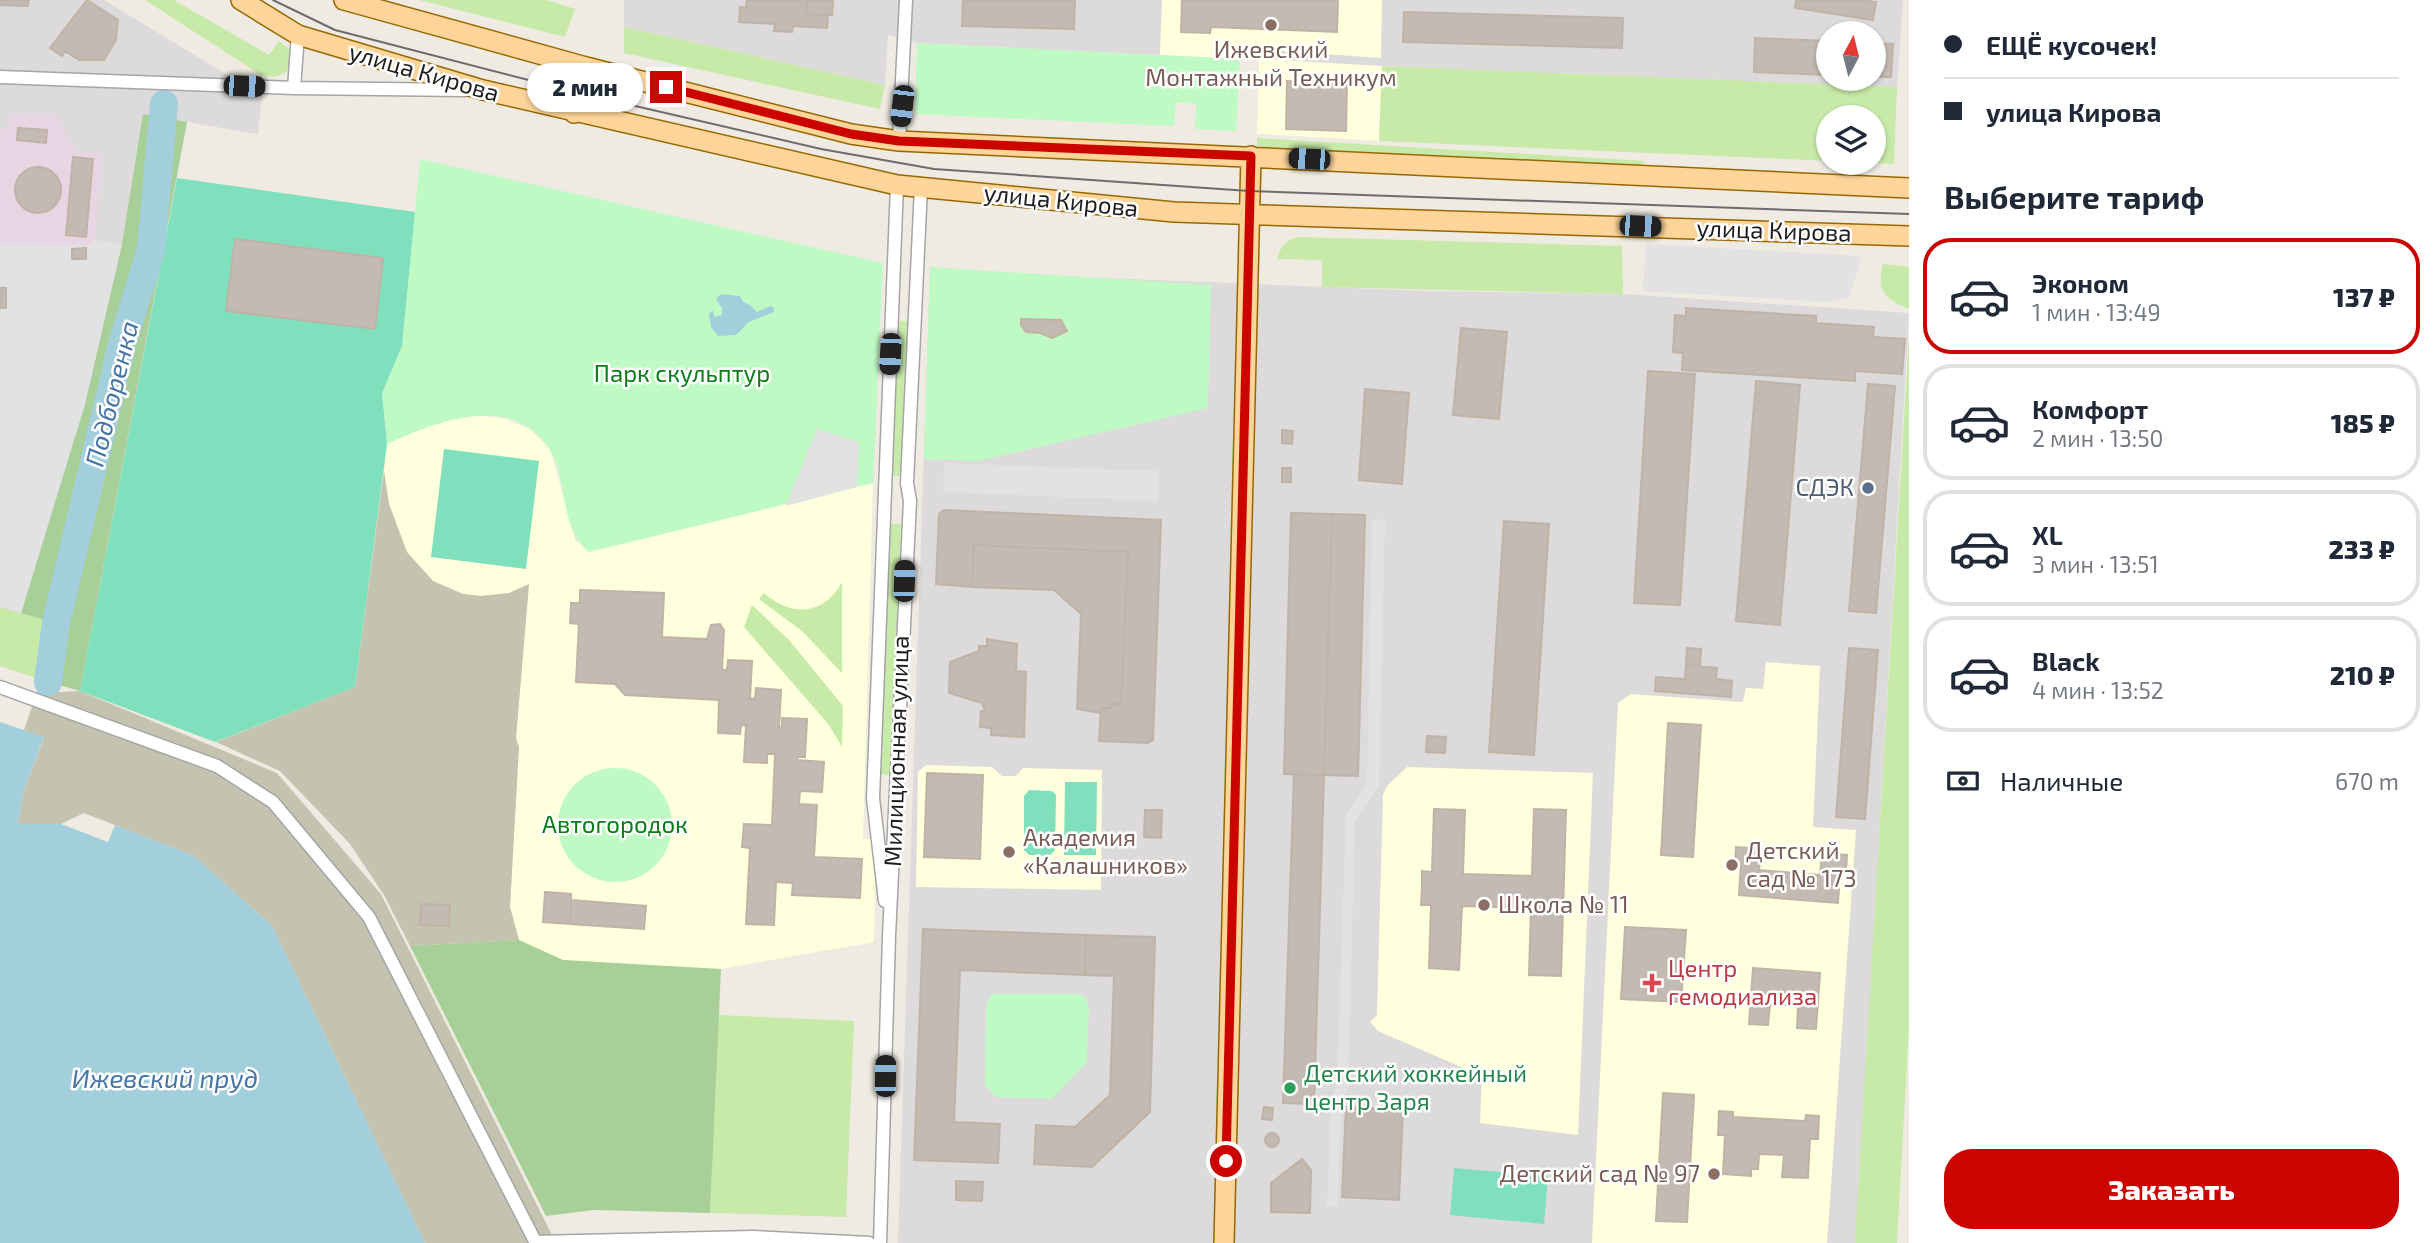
<!DOCTYPE html>
<html lang="ru">
<meta charset="utf-8">
<style>
body{margin:0;font-family:"Exo 2",sans-serif;background:#f6f6f7;color:#1f2937;height:100vh;display:flex;flex-direction:column;font-size:26px;white-space:nowrap}
*{box-sizing:border-box;margin:0}
p{font-size:23px;color:#747a83}
.icon{flex:none;width:38px;height:38px;fill:none;stroke:currentColor;stroke-width:2;stroke-linecap:round;stroke-linejoin:round}
.map{position:relative;flex:1;overflow:hidden}
.details{display:flex;flex-direction:column;background:#fff;width:525px}
.details>*{flex:none}
.guide{display:grid;align-content:center;height:154px;padding:0 35px;background:#fff}
.needle{width:46px;rotate:7deg}
.buttons{position:absolute;left:1816px;top:21px;display:grid;gap:14px}
.buttons a{display:grid;place-items:center;width:70px;height:70px;border-radius:50%;background:#fff;box-shadow:0 2px 5px #0004;font-size:35px}
.end{position:absolute;width:32px;height:32px;margin:-16px;border:9px solid #cb0400;background:#fff;box-shadow:0 0 0 4px #fff}
.from{border-radius:50%}
.bubble{position:absolute;height:49px;border-radius:24px;background:#fff;box-shadow:0 2px 5px #0004;font-size:23px;font-weight:800;line-height:49px;text-align:center}
.car{position:absolute;width:21px;height:42px;margin:-21px -10px;border-radius:9px;box-shadow:0 0 5px 2px #0007;background:linear-gradient(#222 24%,#8ab4d8 0 40%,#222 0 76%,#8ab4d8 0 86%,#222 0)}
.guide b{display:flex;align-items:center;gap:24px;height:66px;font-size:26px}
.guide b+b{border-top:2px solid #e0e1e3}
.guide i{width:18px;height:18px;background:#1f2937}
ul{padding:0;list-style:none}
li{display:flex;align-items:center;gap:21px;height:116px;margin:0 14px 10px;padding:0 21px;border:4px solid #e0e1e3;border-radius:28px}
li div{flex:1}
li b{display:block;font-size:26px}
li em{font-style:normal;font-weight:800}
li.current{border-color:#cb0400}
li>.icon{width:63px;height:63px;stroke-width:1.5}
h2{padding:0 35px;font-size:32px;line-height:84px}
.pay{display:flex;align-items:center;gap:18px;height:77px;padding:0 35px;font-size:26px}
.pay p{margin-inline-start:auto}
.action{display:flex;gap:14px;margin-top:auto;padding:14px 35px}
.action a{flex:1;height:80px;border-radius:28px;background:#cb0400;color:#fff;font-size:28px;font-weight:800;line-height:80px;text-align:center}
main{display:flex;flex:1;min-height:0}
.map>svg:first-child{display:block}
.residential{fill:#dcdada;fill-rule:evenodd}
.industrial{fill:#e8d5e4}
.education{fill:#feffdc}
.construction{fill:#c3c3af}
.grass{fill:#c7eaa8}
.forest{fill:#a7cf97}
.park{fill:#bffac5}
.pitch{fill:#80dfbc}
.parking{fill:#e2e2e2}
.water{fill:#a3cfdd}
.lines{fill:none;stroke-linecap:round;stroke-linejoin:round}
.river{stroke:#a3cfdd;stroke-width:28}
.building{fill:#c3bbb3;stroke:#c1b2a6;stroke-width:2}
.minor-casing{stroke:#a5a5a5;stroke-width:15}
.primary-casing{stroke:#976800;stroke-width:22}
.minor{stroke:#fff;stroke-width:12}
.primary{stroke:#fdd49a;stroke-width:19}
.tram{stroke:#6c6c6c;stroke-width:2}
.route{stroke:#cb0400;stroke-width:9}
.education-dot{fill:#8d6e63;stroke:#fff;stroke-width:2.5}
.service-dot{fill:#5c6f8a;stroke:#fff;stroke-width:2.5}
.health-dot{fill:#e0444e;stroke:#fff;stroke-width:2.5}
.leisure-dot{fill:#2e9e5b;stroke:#fff;stroke-width:2.5}
.labels{text-anchor:middle;stroke-width:5;stroke-linejoin:round;paint-order:stroke}
.education-label{font-size:24px;fill:#785e54;stroke:#fff;text-anchor:start}
.street-label{font-size:24px;fill:#1e1e1e;stroke:#fff}
.park-label{font-size:24px;fill:#0a7d16;stroke:#fff}
.service-label{font-size:24px;fill:#4e5e75;stroke:#fff;text-anchor:end}
.health-label{font-size:24px;fill:#be3a42;stroke:#fff;text-anchor:start}
.leisure-label{font-size:24px;fill:#27864d;stroke:#fff;text-anchor:start}
.water-label{font-size:26px;font-style:italic;fill:#4675a6;stroke:#fff}
</style>
<main>
<div class="map">
<svg width="1909" height="1243" viewBox="0 0 1909 1243">
<rect width="100%" height="100%" fill="#efebe3"/>
<path class="residential" d="M0,0H104L262,96L258,134L187,122L80,691L0,666Z
M624,0H1903L1897,87L1383,66L1379,141L1257,134L1259,60L917,43L888,35L885,85L624,27ZM1829,33H1874V79H1829Z
M930,267L1053,276L1426,291L1623,294L1909,313L1856,1243H898Z"/>
<path class="industrial" d="M9,114H57L77,153H102L95,240L88,245L0,243V130L8,127Z"/>
<path class="education" d="M1162,0H1382L1381,58L1268,50L1260,59L1382,66L1379,141L1257,134L1259,60L1160,55Z
M474,415L505,419L530,429L550,449L576,542L873,483L863,839H876L874,942L714,970L562,960L519,940L510,907L519,747L516,738L529,584L509,593L481,596L463,594L433,581L407,553L389,504L384,471L387,444L440,421Z
M1766,662L1820,666L1813,827L1856,830L1827,1243H1592L1618,703L1631,694L1743,702L1746,688L1763,689Z
M926,765L992,767L1002,776H1016L1023,768L1102,770L1101,890L916,887L918,772Z
M1407,767L1593,773L1578,1135L1480,1123L1482,1076L1378,1031L1370,1022L1377,1015L1383,795L1387,786Z"/>
<path class="construction" d="M384,471L389,504L407,552L433,581L463,594L481,596L509,593L529,584L516,738L519,747L510,907L519,940L410,946L384,895L350,844L280,771L216,742L355,687Z
M39,686L60,692L80,691L277,773L381,894L556,1243H425L272,926L194,856L84,813L61,824H18L24,789L44,738L24,730Z"/>
<path class="grass" d="M145,0H174L269,55L279,41L291,50L290,70L275,77L261,75Z
M419,0H547L575,9L565,37Z
M624,27L885,85L880,109L624,53Z
M1382,66L1897,87L1894,164L1864,163H1874V117H1829V161L1379,141Z
M1257,138L1645,161L1638,168L1383,157L1257,146Z
M1299,237L1622,246L1623,294L1322,287V260L1277,259C1281,245 1286,240 1299,237Z
M1883,264L1909,267V309C1883,299 1877,290 1883,264Z
M896,321H910L904,476H890Z
M1909,335V1027L1897,1243H1855Z
M888,524H901L891,775L878,774Z
M842,582V673L802,631L759,599L764,593C791,617 824,616 842,582Z
M752,605L789,640L843,706L842,747L829,725L744,627Z
M0,607L56,623L48,682L0,666Z
M717,1015L854,1021L846,1217L710,1213Z"/>
<path class="forest" d="M143,114L187,122L80,691L48,682L56,623L21,613L85,404L122,244Z
M519,940L563,960L721,969L710,1213L594,1210L546,1216L410,946Z"/>
<path class="park" d="M917,43L1240,59L1236,131L1195,129L1196,104L1176,102L1174,126L915,114Z
M420,159L883,263L873,483L589,552C558,527 569,479 549,449C513,391 434,422 387,444L382,393L402,346Z
M930,267L1211,285L1208,408L978,461L924,459Z
M558 825a57 57 0 1 1 114 0a57 57 0 1 1-114 0Z
M991,994H1080L1086,998L1089,1009L1087,1062L1052,1099L996,1097L985,1085L986,1005Z"/>
<path class="pitch" d="M177,178L415,212L402,346L382,393L387,444L355,687L215,742L80,691Z
M444,449L539,461L526,569L431,557Z
M1065,782H1097L1096,855H1064Z
M1029,790L1052,791L1056,795L1055,850L1049,856L1029,855L1024,850V796Z
M1454,1168L1548,1176L1544,1224L1450,1215Z"/>
<path class="parking" d="M95,240L122,244L85,404L21,613L0,607V243L88,245Z
M1646,244L1861,256L1850,297L1827,302L1643,291Z
M817,429L859,442L857,487L786,506Z
M944,463L1159,471L1158,501L943,492Z
M1385,519L1379,787L1355,821L1348,1085L1342,1102L1337,1207H1327L1331,1100L1337,1085L1346,816L1367,782L1372,520Z"/>
<path class="water" d="M721,294L740,296L743,302L750,305L757,312L770,306L774,308V312L749,322L736,335L718,336L711,327L709,314L713,310L714,317L722,315V308L716,299Z
M0,722L44,737L24,789L18,824H61L108,842L115,825L194,856L272,926L425,1243H0Z"/>
<g class="lines">
<path class="river" d="M48,682L56,623L122,344L151,250L164,104"/>
</g>
<path class="building" d="M0,0H29L28,6L0,5Z
M87,0L118,20L116,40L104,60H79L65,51L62,56L50,48Z
M747,0H807L806,14L828,15L827,28L793,26L792,32L774,31L775,24L739,22L740,7L746,8Z
M807,0H833L832,15L806,14Z
M963,0H1075L1074,29L962,26Z
M1182,0H1338L1337,32L1211,27L1210,33L1181,32Z
M1796,0H1861L1876,2L1873,20L1795,8Z
M1404,12L1623,18L1622,48L1403,42Z
M1755,38L1829,41V75L1754,72Z
M1874,43L1893,44L1891,77H1874Z
M1287,81L1347,83L1346,131L1286,129Z
M18,128L47,130L46,143L17,140Z
M73,157L93,159L86,237L66,235Z
M15 190a23 23 0 1 1 46 0a23 23 0 1 1-46 0Z
M235,239L383,258L375,329L226,311Z
M86,248V259H72V249Z
M0,288H6V308H0Z
M1686,308L1816,316V323L1874,327L1873,337L1905,339L1902,374L1855,371V381L1682,370L1683,353L1673,352L1675,315L1686,316Z
M1021,319L1061,320L1067,331L1052,338L1040,333L1026,332L1021,325Z
M1461,328L1507,332L1499,419L1453,415Z
M1648,371L1695,374L1680,605L1634,603Z
M1756,381L1800,385L1780,625L1736,621Z
M1868,384L1895,386L1876,613L1849,611Z
M1365,389L1409,393L1402,484L1359,480Z
M1282,430L1293,431L1292,444L1282,443Z
M1282,468H1291V482H1282Z
M944,510L1161,520L1153,740L1148,743L1099,741L1101,708H1110V704H1121L1128,552L974,545L972,587L936,584L939,514Z
M1291,513L1332,514L1324,775L1284,774Z
M1332,514L1365,515L1358,776L1324,775Z
M1504,521L1549,524L1534,755L1489,752Z
M974,545L1128,552L1121,704H1110V708H1101V713L1077,709L1081,614L1054,590L972,587Z
M580,590L664,593L662,637L707,639L711,625L720,624L724,630L722,670H727L728,660L752,661L750,698L755,699L756,688L781,690L779,727H782V718L807,719L805,757H798L797,760L824,762L822,792L800,791L799,804L817,805L814,857L862,859L860,898L792,895L793,883L776,882L774,925L746,924L750,848L742,847L744,824L772,825L775,754H767V763L744,762L746,726L741,725L740,734L718,733L719,700L625,695L615,684L576,682L579,624L570,623L571,603H580Z
M987,639L1017,644L1016,671L1026,672L1024,737L991,735V728L980,727L981,711H985L982,703L949,693L950,662L979,651V646H987Z
M1687,648L1701,649L1700,666L1686,665Z
M1849,648L1878,650L1865,819L1836,817Z
M1686,665L1717,668L1716,679L1732,681L1731,697L1655,691L1656,677L1685,679Z
M1668,723L1701,725L1693,857L1661,855Z
M1427,736L1446,737L1445,753L1426,752Z
M927,773L983,775L980,859L924,857Z
M1294,774L1324,775L1314,1104L1283,1103Z
M1434,809L1465,810L1463,874L1532,876L1534,809L1566,810L1561,976L1529,975L1531,908L1462,906L1459,970L1429,968L1431,905H1421L1422,888V871L1432,872Z
M1145,810H1162L1161,838L1144,837Z
M1736,847L1761,849L1759,870L1820,875L1822,853L1847,855L1846,873L1840,872L1838,903L1739,895L1741,865L1735,864Z
M545,892L571,894L570,924L543,922Z
M571,900L646,906L644,929L570,924Z
M421,904L450,905L449,926L420,925Z
M1625,927L1686,930L1681,1002L1621,999Z
M923,929L1086,935L1085,975L960,970L954,1122L1000,1124L998,1163L914,1160Z
M1086,935L1155,937L1150,1112L1092,1167L1034,1164L1036,1125L1075,1127L1110,1095L1114,976L1085,975Z
M1753,968L1820,973L1816,1029L1797,1028L1798,1006L1770,1004L1768,1025L1749,1024Z
M1663,1093L1694,1095L1687,1222L1656,1221Z
M1264,1107L1273,1108L1272,1120L1262,1119Z
M1346,1107L1403,1110L1399,1200L1342,1197Z
M1719,1111L1733,1112V1117L1805,1121L1806,1115L1819,1116L1818,1139H1810L1808,1178L1782,1177L1784,1155L1759,1154L1758,1169H1751V1176L1723,1174L1725,1135H1718Z
M1265 1140a7 7 0 1 1 14 0a7 7 0 1 1-14 0Z
M1302,1159L1311,1170L1310,1213L1271,1212V1183Z
M956,1181L983,1182L982,1201L956,1200Z"/>
<g class="lines">
<defs>
<path id="minor" d="M0,77L294,88L465,90
M294,88L298,35
M899,141L906,0
M0,687L217,766L273,802L369,917L536,1243
M885,901L873,798L897,185
M535,1242L753,1237L869,1243
M880,1243L889,936L910,501L907,483L921,187"/>
<path id="primary" d="M241,0L298,35L483,90L897,185L1174,212L1909,236
M344,0L586,67L851,134L899,141L1909,188
M574,113L586,67
M1224,1243L1251,156"/>
</defs>
<use href="#minor" class="minor-casing"/>
<use href="#primary" class="primary-casing"/>
<use href="#minor" class="minor"/>
<use href="#primary" class="primary"/>
<path class="tram" d="M273,0L335,30L579,93L821,149L934,169L1249,191L1909,214"/>
</g>
<g class="lines">
<path class="route" d="M666,87L851,134L899,141L1251,156L1226,1161"/>
</g>
<g class="education-dot">
<circle cx="1271" cy="25" r="7"/>
<circle cx="1009" cy="852" r="7"/>
<circle cx="1732" cy="865" r="7"/>
<circle cx="1484" cy="905" r="7"/>
<circle cx="1714" cy="1174" r="7"/>
</g>
<circle class="service-dot" cx="1868" cy="488" r="7"/>
<path class="health-dot" d="M1648.5 972.5h7v7h7v7h-7v7h-7v-7h-7v-7h7z"/>
<circle class="leisure-dot" cx="1290" cy="1088" r="7"/>
<g class="labels">
<g class="education-label">
<text x="1271" y="58" text-anchor="middle">Ижевский<tspan x="1271" dy="28">Монтажный Техникум</tspan></text>
<text x="1023" y="846">Академия<tspan x="1023" dy="28">«Калашников»</tspan></text>
<text x="1746" y="859">Детский<tspan x="1746" dy="28">сад № 173</tspan></text>
<text x="1498" y="913">Школа № 11</text>
<text x="1700" y="1182" text-anchor="end">Детский сад № 97</text>
</g>
<g class="street-label">
<text transform="translate(424 73) rotate(16)" y="8">улица Кирова</text>
<text transform="translate(1061 201) rotate(6)" y="8">улица Кирова</text>
<text transform="translate(1774 231) rotate(2)" y="8">улица Кирова</text>
<text transform="translate(897 751) rotate(-88)" y="8">Милиционная улица</text>
</g>
<g class="park-label">
<text x="682" y="382">Парк скульптур</text>
<text x="615" y="833">Автогородок</text>
</g>
<g class="service-label">
<text x="1854" y="496">СДЭК</text>
</g>
<g class="health-label">
<text x="1668" y="977">Центр<tspan x="1668" dy="28">гемодиализа</tspan></text>
</g>
<g class="leisure-label">
<text x="1304" y="1082">Детский хоккейный<tspan x="1304" dy="28">центр Заря</tspan></text>
</g>
<g class="water-label">
<text transform="translate(112 394) rotate(-76)" y="9">Подборенка</text>
<text x="165" y="1088">Ижевский пруд</text>
</g>
</g>
</svg>
<div class="buttons">
<a><svg class="needle" viewBox="-14 -14 28 28"><path d="M0-13l5 13h-10z" fill="#e53935"/><path d="M0 13l5-13h-10z" fill="#747a83"/></svg></a>
<a><svg class="icon" aria-label="layers" viewBox="0 0 24 24"><path d="M12 4l9 5-9 5-9-5zM3 14l9 5 9-5"/></svg></a>
</div>
<i class="end from" style="left:1226px;top:1161px"></i>
<i class="end" style="left:666px;top:87px"></i>
<div class="bubble" style="left:527px;top:63px;width:116px">2 мин</div>
<i class="car" style="left:244px;top:86px;rotate:92deg"></i>
<i class="car" style="left:902px;top:106px;rotate:187deg"></i>
<i class="car" style="left:1309px;top:159px;rotate:273deg"></i>
<i class="car" style="left:1640px;top:226px;rotate:92deg"></i>
<i class="car" style="left:890px;top:354px;rotate:183deg"></i>
<i class="car" style="left:904px;top:581px;rotate:2deg"></i>
<i class="car" style="left:885px;top:1076px;rotate:1deg"></i>
</div>
<section class="details">
<div class="guide">
<b><i class="from"></i>ЕЩЁ кусочек!</b>
<b><i></i>улица Кирова</b>
</div>
<h2>Выберите тариф</h2>
<ul>
<li class="current"><svg class="icon" aria-label="car" viewBox="0 0 24 24"><path d="M5 17H2v-5l4-1 3-4h7l3 4 3 1v5h-3M9 17h6M6 11h13"/><circle cx="7" cy="17" r="2"/><circle cx="17" cy="17" r="2"/></svg><div><b>Эконом</b><p>1 мин · 13:49</p></div><em>137 ₽</em></li>
<li><svg class="icon" aria-label="car" viewBox="0 0 24 24"><path d="M5 17H2v-5l4-1 3-4h7l3 4 3 1v5h-3M9 17h6M6 11h13"/><circle cx="7" cy="17" r="2"/><circle cx="17" cy="17" r="2"/></svg><div><b>Комфорт</b><p>2 мин · 13:50</p></div><em>185 ₽</em></li>
<li><svg class="icon" aria-label="car" viewBox="0 0 24 24"><path d="M5 17H2v-5l4-1 3-4h7l3 4 3 1v5h-3M9 17h6M6 11h13"/><circle cx="7" cy="17" r="2"/><circle cx="17" cy="17" r="2"/></svg><div><b>XL</b><p>3 мин · 13:51</p></div><em>233 ₽</em></li>
<li><svg class="icon" aria-label="car" viewBox="0 0 24 24"><path d="M5 17H2v-5l4-1 3-4h7l3 4 3 1v5h-3M9 17h6M6 11h13"/><circle cx="7" cy="17" r="2"/><circle cx="17" cy="17" r="2"/></svg><div><b>Black</b><p>4 мин · 13:52</p></div><em>210 ₽</em></li>
</ul>
<div class="pay"><svg class="icon" aria-label="cash" viewBox="0 0 24 24"><path d="M3 7h18v10H3z"/><circle cx="12" cy="12" r="2"/></svg>Наличные<p>670 m</p></div>
<div class="action"><a>Заказать</a></div>
</section>
</main>
